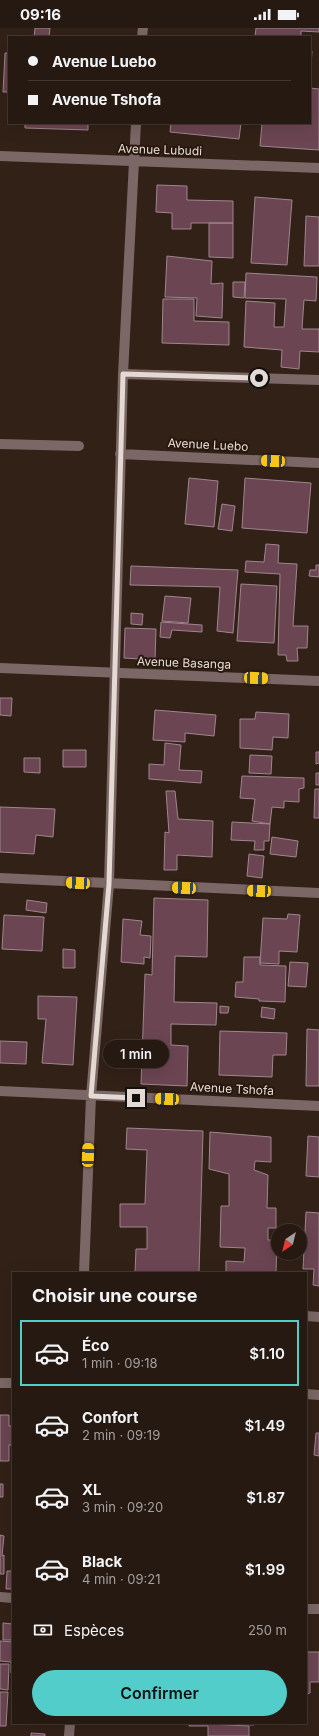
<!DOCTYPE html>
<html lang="fr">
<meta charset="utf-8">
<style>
body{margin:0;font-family:Inter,sans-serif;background:#32261f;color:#f1f3f6;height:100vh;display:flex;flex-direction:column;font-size:15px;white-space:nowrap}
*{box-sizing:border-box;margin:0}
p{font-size:13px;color:#a4a09f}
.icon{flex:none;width:22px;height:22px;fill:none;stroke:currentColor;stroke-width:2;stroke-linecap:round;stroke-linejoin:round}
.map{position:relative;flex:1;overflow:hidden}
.details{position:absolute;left:12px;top:1244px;width:295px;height:452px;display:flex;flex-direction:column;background:#261911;border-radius:0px;box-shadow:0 4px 16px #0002,0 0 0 1px #423831}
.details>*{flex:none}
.banner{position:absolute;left:8px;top:8px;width:303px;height:88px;border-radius:0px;box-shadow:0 4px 16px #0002,0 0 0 1px #423831;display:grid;align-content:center;height:88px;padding:0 20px;background:#261911}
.needle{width:26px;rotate:215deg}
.tools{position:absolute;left:271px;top:1196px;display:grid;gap:8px}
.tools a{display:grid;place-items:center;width:36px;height:36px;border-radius:50%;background:#261911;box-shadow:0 4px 16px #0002,0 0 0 1px #423831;font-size:20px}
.end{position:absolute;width:18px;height:18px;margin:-9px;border:5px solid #e5dad3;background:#111;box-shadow:0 0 0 2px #111}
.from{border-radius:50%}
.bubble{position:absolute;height:28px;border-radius:14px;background:#261911;box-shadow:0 4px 16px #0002,0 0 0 1px #423831;font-size:13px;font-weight:600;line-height:28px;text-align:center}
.car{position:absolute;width:12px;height:24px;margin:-12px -6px;border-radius:5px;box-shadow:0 0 3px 1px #0007;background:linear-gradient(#f5c518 24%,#345 0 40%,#f5c518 0 76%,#345 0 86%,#f5c518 0)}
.banner b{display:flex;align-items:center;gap:14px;height:38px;font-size:15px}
.banner b+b{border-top:1px solid #423831}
.banner i{width:10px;height:10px;background:#f1f3f6}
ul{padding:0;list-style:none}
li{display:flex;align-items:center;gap:12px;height:66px;margin:0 8px 6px;padding:0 12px;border:2px solid transparent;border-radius:0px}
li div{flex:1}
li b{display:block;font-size:15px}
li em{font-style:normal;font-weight:600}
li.current{border-color:#53cdc9}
li>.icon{width:36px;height:36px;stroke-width:1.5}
h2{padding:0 20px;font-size:18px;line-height:48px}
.pay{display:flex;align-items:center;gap:10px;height:44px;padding:0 20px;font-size:15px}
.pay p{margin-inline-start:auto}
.button{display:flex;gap:8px;margin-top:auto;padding:8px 20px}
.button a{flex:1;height:46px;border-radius:24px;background:#53cdc9;color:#111;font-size:16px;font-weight:600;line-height:46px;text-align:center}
.status{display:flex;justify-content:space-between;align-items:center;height:28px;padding:0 20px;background:#261911;direction:ltr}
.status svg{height:11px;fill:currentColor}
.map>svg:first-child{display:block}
.building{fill:#6b4552;stroke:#9e868e}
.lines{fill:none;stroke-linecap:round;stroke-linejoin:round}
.minor{stroke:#7a6766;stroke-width:10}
.route{stroke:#e5dad3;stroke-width:5}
.labels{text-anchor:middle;stroke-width:4;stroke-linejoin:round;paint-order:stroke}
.street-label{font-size:12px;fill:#e5dad3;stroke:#27180e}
</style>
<div class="status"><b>09:16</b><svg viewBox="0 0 49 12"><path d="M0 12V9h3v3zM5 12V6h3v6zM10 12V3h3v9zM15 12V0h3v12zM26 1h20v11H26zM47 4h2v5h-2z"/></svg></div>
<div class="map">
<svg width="319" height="1708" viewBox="0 0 319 1708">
<rect width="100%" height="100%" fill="#322117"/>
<path class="building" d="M35,0H50L49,9H34Z
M256,0H319V4L301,3V9H255Z
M310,22L312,23L311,37H310Z
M5,25H9V64H3Z
M310,60L319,61V122L260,118L262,95H310Z
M25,95H88V102L25,100Z
M171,95H241L239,111L170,104Z
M157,157L187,158V172L233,173V195H191V201H172V185L156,184Z
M255,169L292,172L287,237L251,235Z
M306,188L319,189V238H304Z
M209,195H233V230L209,229Z
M167,228L212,233L211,256L223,255L222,290L196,288L197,270L165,269Z
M246,245L317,249L316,273L304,272L302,301H319V324L300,323L299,341L281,339L282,322L244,319L246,273L275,275L274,299H284L286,271L245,270Z
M233,254H245L244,270L233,269Z
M163,271H194V293L229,294V317L162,315Z
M189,450L218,453L214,499L185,496Z
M245,450L311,455L307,505L242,500Z
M222,476L235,478L232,503L218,501Z
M266,516L279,517L278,535L297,536L293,598H308L307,620H297L298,633H287L286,627H278L280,546L245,544L246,533L264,534Z
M316,537H319V549L309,548L310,542H316Z
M131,538L238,542L233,605L217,603L220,559L130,557Z
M241,556L277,558L274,615L237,613Z
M165,568L191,570L188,595L162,593Z
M131,585L143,586L142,597L131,596Z
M161,594L202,597V604L172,602L170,610L160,609Z
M125,600L156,601L155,632L124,630Z
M0,670H12L11,688L0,687Z
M155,682L216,687L214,708L185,705V714L153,712Z
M256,684L289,686L288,710L273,709L272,722L240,720V691H255Z
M165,715L181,717L179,742L202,743L201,755L149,751V736L164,737Z
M63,722H86V739H63Z
M316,724H319V735L316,736Z
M250,727L272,728L271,746L249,745Z
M24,730H40V745L24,744Z
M316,745H319V757H316Z
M242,748L304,750V760L299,761V774L284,773V780L272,779L270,796L252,793L255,771L240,770Z
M315,761H319V790H314Z
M166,763H175L178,791L213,793L212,829L177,827V842H164L165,804L169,805Z
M0,779L55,781L53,809L36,807L34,826L0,824Z
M232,794L270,796L269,813H264V822H254L255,813L231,812Z
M272,809L298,813L296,829L270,826Z
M249,826L264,828L262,850L247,848Z
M154,870L208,872L207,929L175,928L174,974L217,975L216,997L171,996V1017L188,1018L187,1058L141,1056L145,946L152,947Z
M27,872L47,875L46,885L26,882Z
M288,886L300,887L297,924L279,923V936L260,935L263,890L287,891Z
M4,887L44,889L42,923L2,921Z
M123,891L142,893L140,907L151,908L150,930L144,929V936L121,934Z
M63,921L75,922V940H63Z
M244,929H260V937L286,938L285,974L259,973V971L235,969L236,954H243Z
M290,934L308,935L306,959L288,958Z
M38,968L77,969L73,1037L42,1035L46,991H38Z
M220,978L229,979L228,985H220Z
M262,979L275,981L274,991L261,989Z
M307,1001L319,1002V1058H306Z
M220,1003L287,1005L286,1027H273L272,1049L219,1047Z
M0,1013L27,1014L26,1036L0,1035Z
M127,1100L203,1103L199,1245H135L136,1221H147V1199H120V1176H145L147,1122L126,1121Z
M210,1104L271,1109V1134L255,1133L254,1142L268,1147L267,1180H276V1200H268V1212H277L276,1245H226V1233L244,1234L245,1220L220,1219L221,1178H229V1146L209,1141Z
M308,1108L319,1109V1149L306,1148Z
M306,1184L319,1185V1258L313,1257L314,1241H303Z
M0,1387H9V1398H13V1417H9V1433H0Z
M316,1405H319V1428L314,1427Z
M0,1456H3V1469H0Z
M0,1507L4,1508L2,1528L4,1527V1546H0Z
M7,1543H13V1561H6Z
M3,1595L13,1596V1612H3Z
M0,1613L13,1614V1645H11V1634L0,1633Z
M306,1624H319V1654H310V1665L306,1666Z
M0,1636H9L8,1662L0,1661Z
M0,1664H8L6,1698H0Z
M189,1695L249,1698V1708H208V1698H189Z
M230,1695H254V1697L230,1696Z
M31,1705L45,1706V1708H31Z"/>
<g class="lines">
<path class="minor" d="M142,9L143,0
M0,128L319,140
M123,346L319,352
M0,416L79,418
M120,426L319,435
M0,640L319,653
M0,850L319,865
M0,1063L319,1078
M84,1245L91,1068L109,856L123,346L136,95
M306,1288L319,1289
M0,1355H13
M306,1366L319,1367
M0,1569L13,1570
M306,1581H319
M69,1708L70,1695"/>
</g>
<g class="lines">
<path class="route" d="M136,1070L91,1068L109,856L123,346L259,350"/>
</g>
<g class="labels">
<g class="street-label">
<text transform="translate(160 122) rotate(2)" y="4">Avenue Lubudi</text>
<text transform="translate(208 417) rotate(3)" y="4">Avenue Luebo</text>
<text transform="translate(184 635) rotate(2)" y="4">Avenue Basanga</text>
<text transform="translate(232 1061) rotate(3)" y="4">Avenue Tshofa</text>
</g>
</g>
</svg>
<div class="tools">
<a><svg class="needle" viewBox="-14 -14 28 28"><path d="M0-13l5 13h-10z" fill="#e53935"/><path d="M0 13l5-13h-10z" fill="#a4a09f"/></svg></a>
</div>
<i class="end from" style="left:259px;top:350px"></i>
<i class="end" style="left:136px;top:1070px"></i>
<div class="bubble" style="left:103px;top:1012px;width:66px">1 min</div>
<i class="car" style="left:273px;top:433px;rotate:273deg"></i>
<i class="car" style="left:256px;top:650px;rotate:92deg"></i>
<i class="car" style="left:78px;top:855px;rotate:273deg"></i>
<i class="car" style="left:184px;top:860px;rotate:273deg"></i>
<i class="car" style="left:259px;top:863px;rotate:273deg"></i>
<i class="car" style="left:167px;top:1071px;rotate:273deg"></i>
<i class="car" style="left:88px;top:1127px;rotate:2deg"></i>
<div class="banner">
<b><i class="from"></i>Avenue Luebo</b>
<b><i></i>Avenue Tshofa</b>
</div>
<section class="details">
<h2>Choisir une course</h2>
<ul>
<li class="current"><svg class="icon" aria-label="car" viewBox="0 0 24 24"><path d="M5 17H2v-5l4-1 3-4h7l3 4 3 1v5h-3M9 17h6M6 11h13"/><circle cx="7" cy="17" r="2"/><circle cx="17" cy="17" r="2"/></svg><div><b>Éco</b><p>1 min · 09:18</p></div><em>$1.10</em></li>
<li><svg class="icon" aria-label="car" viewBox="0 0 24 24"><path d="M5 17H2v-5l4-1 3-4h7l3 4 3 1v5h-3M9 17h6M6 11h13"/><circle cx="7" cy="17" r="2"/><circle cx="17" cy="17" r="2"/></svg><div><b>Confort</b><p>2 min · 09:19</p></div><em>$1.49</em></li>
<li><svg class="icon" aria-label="car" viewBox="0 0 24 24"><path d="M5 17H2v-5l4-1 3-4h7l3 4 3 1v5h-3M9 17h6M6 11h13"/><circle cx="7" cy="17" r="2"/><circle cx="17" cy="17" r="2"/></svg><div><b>XL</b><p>3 min · 09:20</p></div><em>$1.87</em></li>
<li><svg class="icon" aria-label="car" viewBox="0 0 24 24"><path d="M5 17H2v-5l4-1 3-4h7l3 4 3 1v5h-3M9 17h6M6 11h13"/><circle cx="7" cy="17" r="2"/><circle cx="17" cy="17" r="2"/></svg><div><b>Black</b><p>4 min · 09:21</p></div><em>$1.99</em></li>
</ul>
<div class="pay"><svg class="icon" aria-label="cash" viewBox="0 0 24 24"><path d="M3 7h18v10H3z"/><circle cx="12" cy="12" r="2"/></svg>Espèces<p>250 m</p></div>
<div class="button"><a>Confirmer</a></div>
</section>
</div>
